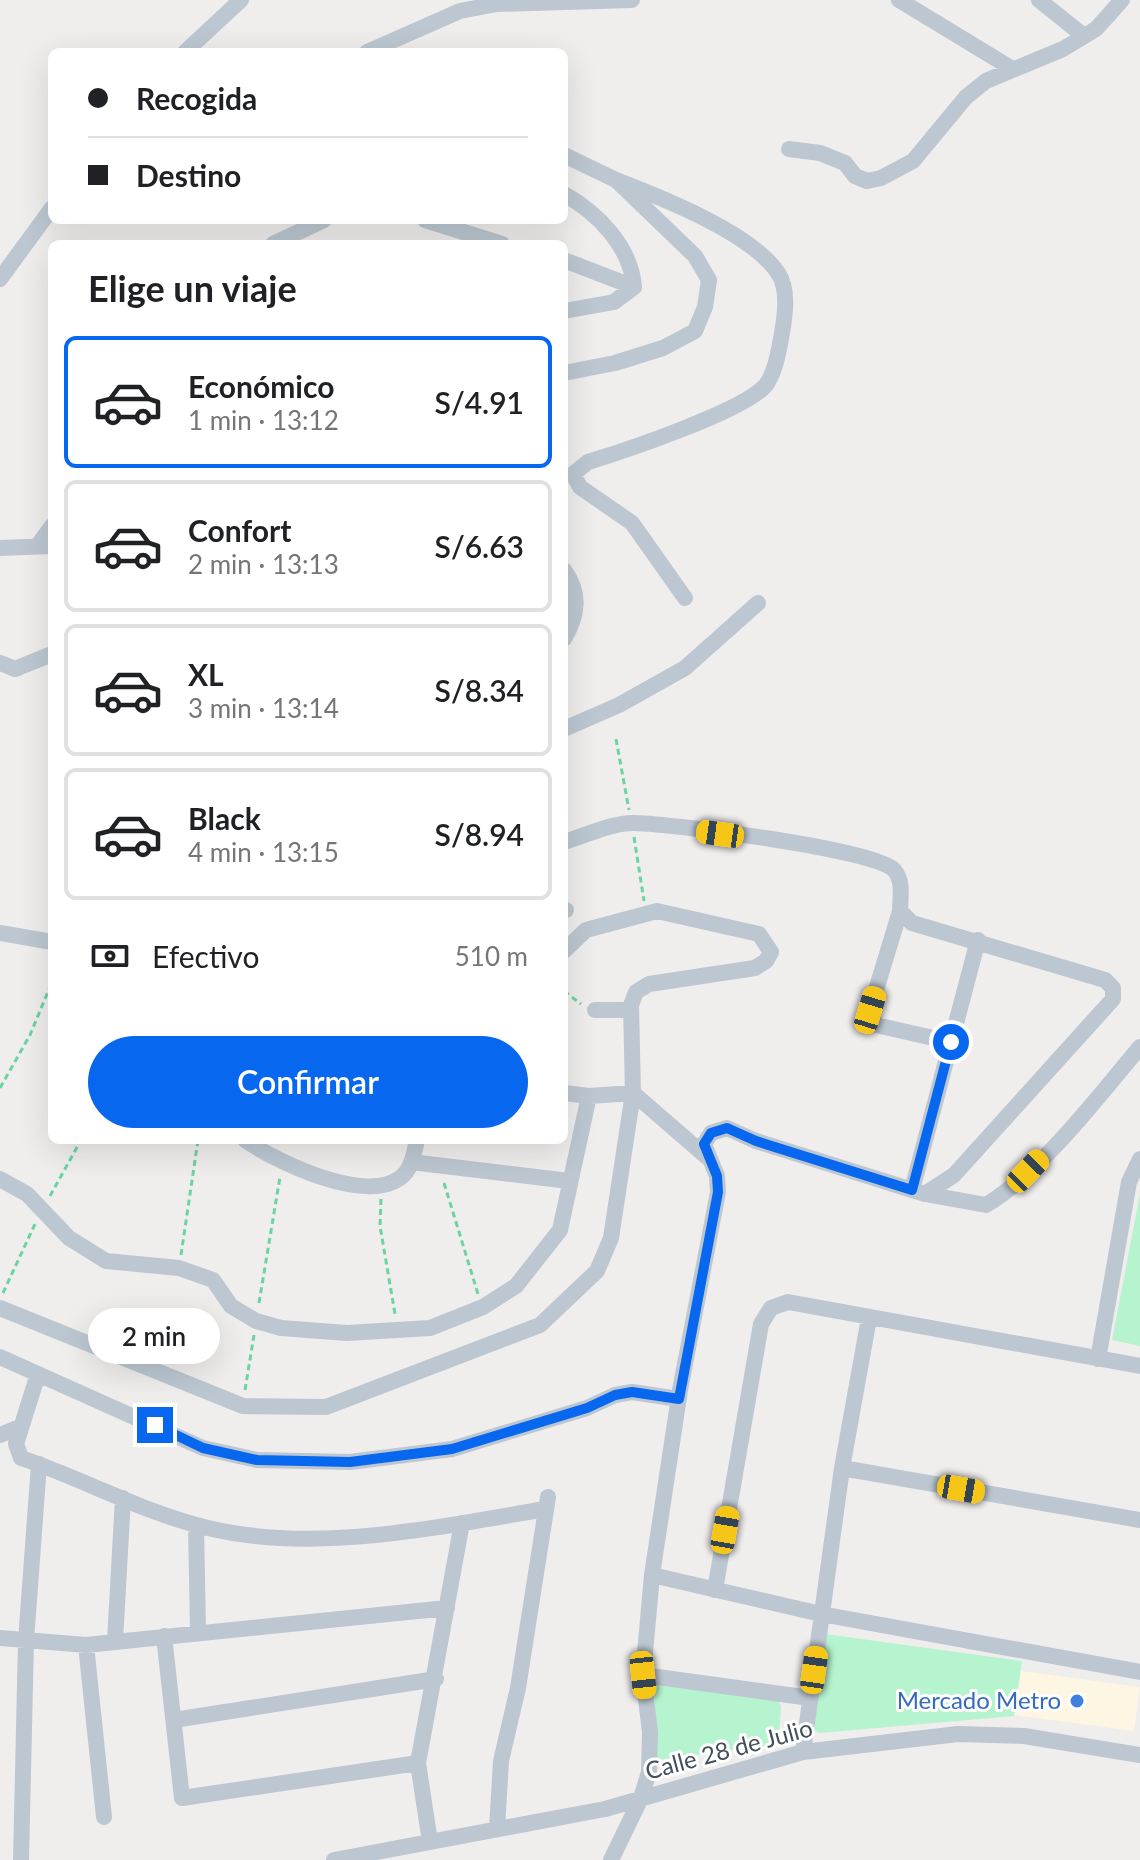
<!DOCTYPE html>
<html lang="es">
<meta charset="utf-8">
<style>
body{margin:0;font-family:Lato,sans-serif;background:#f2f2f2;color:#202124;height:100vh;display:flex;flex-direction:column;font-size:30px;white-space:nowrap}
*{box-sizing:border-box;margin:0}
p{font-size:26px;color:#757577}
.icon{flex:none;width:44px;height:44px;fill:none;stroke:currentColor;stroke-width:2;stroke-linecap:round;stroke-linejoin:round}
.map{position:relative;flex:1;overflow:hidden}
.sheet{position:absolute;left:48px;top:240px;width:520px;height:904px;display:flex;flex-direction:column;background:#fff;border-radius:12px;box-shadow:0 8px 32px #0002}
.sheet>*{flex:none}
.guide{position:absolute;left:48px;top:48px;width:520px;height:176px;border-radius:12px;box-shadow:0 8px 32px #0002;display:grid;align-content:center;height:176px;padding:0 40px;background:#fff}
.end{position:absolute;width:36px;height:36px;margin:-18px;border:10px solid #0767ef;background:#fff;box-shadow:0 0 0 4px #fff}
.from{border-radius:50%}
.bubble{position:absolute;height:56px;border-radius:28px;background:#fff;box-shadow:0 8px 32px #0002;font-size:26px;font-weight:600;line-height:56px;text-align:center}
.car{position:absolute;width:24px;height:48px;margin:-24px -12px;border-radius:10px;box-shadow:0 0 6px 2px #0007;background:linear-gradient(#f5c518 24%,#345 0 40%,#f5c518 0 76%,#345 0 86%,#f5c518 0)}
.guide b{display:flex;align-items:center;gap:28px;height:76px;font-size:30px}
.guide b+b{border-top:2px solid #e0e0e0}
.guide i{width:20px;height:20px;background:#202124}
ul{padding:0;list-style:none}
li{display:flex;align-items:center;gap:24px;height:132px;margin:0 16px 12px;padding:0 24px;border:4px solid #e0e0e0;border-radius:12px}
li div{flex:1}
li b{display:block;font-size:30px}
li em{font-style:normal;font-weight:600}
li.current{border-color:#0767ef}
li>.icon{width:72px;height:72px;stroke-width:1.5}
h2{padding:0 40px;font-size:36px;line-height:96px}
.pay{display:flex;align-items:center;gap:20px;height:88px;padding:0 40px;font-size:30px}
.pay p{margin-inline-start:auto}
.action{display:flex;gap:16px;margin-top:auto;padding:16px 40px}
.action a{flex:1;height:92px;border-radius:48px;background:#0767ef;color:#fff;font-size:32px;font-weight:600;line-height:92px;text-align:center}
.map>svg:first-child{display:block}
.commercial{fill:#fdf6e3}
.green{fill:#b6f3cf}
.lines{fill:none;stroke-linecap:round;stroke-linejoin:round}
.path{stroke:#6bd4a3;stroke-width:3;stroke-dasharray:6 4;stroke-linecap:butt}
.minor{stroke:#bcc7d1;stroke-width:16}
.route{stroke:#0767ef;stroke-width:10}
.shop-dot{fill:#3f7fe0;stroke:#fff;stroke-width:3}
.labels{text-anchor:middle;stroke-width:6;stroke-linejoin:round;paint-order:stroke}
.shop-label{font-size:24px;fill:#366cbe;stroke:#fff;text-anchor:end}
.street-label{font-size:24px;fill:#43505c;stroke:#fff}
</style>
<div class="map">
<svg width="1140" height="1860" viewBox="0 0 1140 1860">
<rect width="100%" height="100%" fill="#f0eded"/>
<path class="commercial" d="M1021,1671L1140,1687L1134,1731L1015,1715Z"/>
<path class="green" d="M1140,1194V1346L1112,1340Z
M825,1634L1022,1661L1014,1716L819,1733L814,1731Z
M654,1685L778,1700L781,1706L779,1736L770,1745L657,1760Z"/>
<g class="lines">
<path class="path" d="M616,739L629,810
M634,837L644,901
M564,991L581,1004
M0,1088L30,1035L52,982
M444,1183L478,1294
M50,1196L81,1140
M381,1199L380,1226L395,1314
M181,1255L198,1140
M3,1293L35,1224
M259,1303L280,1177
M245,1390L254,1335"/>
<path class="minor" d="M899,0L1011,68
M1039,0L1084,36
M185,52L241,0
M367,52L460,11L497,4L632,0
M789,149L820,153L845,163L855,176L867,181L881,178L913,161L966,97L986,81L1063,49L1096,29L1122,0
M564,155L616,180L695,256L709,280L705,307L695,331L663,348L615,363L564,373
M616,180C660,197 752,233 778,273C789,289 785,315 782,333C779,349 776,371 766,385C744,411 624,451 588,462L573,474L580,487L632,523L685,598
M564,194C598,213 631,247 634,287L614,302L564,311
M425,220L502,244
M273,244L324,220
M564,260L634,287
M0,279L52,208
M38,545L52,526
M0,548L52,546
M564,570C581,593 578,615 564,639
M0,663L15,669L52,654
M564,729L619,705L685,668L758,603
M564,842C585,836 613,822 635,823C672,824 875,849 894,870C904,881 900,898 900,911L912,923L1105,980L1113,988V999L954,1175L925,1194
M564,910H566
M900,911L870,1010L876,1025L951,1042
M0,933L52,942
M595,1010H631
M564,1093L589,1096
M245,1140C277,1162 364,1204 400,1178C412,1170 414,1153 417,1140
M411,1162L569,1181
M0,1179L27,1194L69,1238L106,1261L179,1268L213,1280L231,1306L256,1321L281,1328L347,1333L430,1328L483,1307L516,1286L560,1230L589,1096L633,1093L708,1158
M912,1190L978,940
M0,1308L243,1406L326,1407L540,1325L597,1271L611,1238L633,1093L631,1005L636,992L649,984L755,968L766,961L771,952L759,934L657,911L586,930L564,951
M0,1357L203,1448L257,1460L350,1462L452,1449L587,1408L615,1395L632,1392L679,1399
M1098,1359L1129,1182L1140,1159
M38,1374L16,1444L21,1458C84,1479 144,1513 208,1528C315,1554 439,1527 545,1509
M0,1435L20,1427
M842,1468L1140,1520
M196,1525L198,1631
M652,1575L821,1614L1140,1672
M715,1590L761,1324L771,1308L788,1302L1140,1366
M164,1636L182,1798L418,1763
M0,1638L86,1645L447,1608
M115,1641L123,1498
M86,1645L104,1817
M643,1675L810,1698
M174,1720L436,1679
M803,1752L842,1468L869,1318
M497,1829L501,1761L518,1688L548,1497
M430,1842L418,1763L462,1523
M21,1860L26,1641L39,1464
M334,1860L605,1809L803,1752L958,1734L1024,1736L1140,1755
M611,1860L641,1798L649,1772L650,1732L643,1675L652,1575L680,1390L718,1192L717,1176L704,1144L711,1133L727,1128L756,1141L925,1194L986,1205C1042,1171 1098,1097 1140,1047"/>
</g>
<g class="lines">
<path class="route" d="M155,1425L203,1448L257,1460L350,1462L452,1449L587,1408L615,1395L632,1392L679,1399L718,1192L717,1176L704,1144L711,1133L727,1128L756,1141L912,1190L951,1042"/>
</g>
<circle class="shop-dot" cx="1077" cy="1701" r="8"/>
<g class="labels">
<g class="shop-label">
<text x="1061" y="1709">Mercado Metro</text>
</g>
<g class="street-label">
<text transform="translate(729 1750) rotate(-15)" y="8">Calle 28 de Julio</text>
</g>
</g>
</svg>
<i class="end from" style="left:951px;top:1042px"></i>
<i class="end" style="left:155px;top:1425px"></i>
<div class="bubble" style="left:88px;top:1308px;width:132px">2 min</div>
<i class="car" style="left:720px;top:834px;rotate:278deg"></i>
<i class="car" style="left:870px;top:1010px;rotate:17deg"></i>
<i class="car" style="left:1028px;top:1171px;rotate:44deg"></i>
<i class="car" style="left:961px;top:1489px;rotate:100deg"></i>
<i class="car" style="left:725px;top:1530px;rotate:10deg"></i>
<i class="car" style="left:814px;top:1670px;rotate:8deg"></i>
<i class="car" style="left:643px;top:1675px;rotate:174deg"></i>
<div class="guide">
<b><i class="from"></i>Recogida</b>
<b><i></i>Destino</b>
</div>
<section class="sheet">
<h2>Elige un viaje</h2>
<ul>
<li class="current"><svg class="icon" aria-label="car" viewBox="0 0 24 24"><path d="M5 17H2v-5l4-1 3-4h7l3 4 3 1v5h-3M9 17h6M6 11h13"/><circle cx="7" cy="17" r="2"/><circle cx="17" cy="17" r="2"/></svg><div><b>Económico</b><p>1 min · 13:12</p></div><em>S/4.91</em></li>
<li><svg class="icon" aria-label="car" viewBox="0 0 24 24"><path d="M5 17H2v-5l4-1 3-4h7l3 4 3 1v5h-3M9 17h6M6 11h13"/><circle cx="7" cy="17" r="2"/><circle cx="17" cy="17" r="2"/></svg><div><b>Confort</b><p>2 min · 13:13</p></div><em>S/6.63</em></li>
<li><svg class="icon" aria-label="car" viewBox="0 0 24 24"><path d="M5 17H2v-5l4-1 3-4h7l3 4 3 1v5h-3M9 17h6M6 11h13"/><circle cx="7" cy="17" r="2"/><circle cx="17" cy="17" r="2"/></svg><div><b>XL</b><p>3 min · 13:14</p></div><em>S/8.34</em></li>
<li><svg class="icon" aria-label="car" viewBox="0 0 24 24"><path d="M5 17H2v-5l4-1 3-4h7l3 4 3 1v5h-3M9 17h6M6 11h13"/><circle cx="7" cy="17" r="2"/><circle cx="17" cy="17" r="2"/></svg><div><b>Black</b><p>4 min · 13:15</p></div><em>S/8.94</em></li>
</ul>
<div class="pay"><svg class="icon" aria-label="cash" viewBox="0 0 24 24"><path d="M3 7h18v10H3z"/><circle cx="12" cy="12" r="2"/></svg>Efectivo<p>510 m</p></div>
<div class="action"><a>Confirmar</a></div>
</section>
</div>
